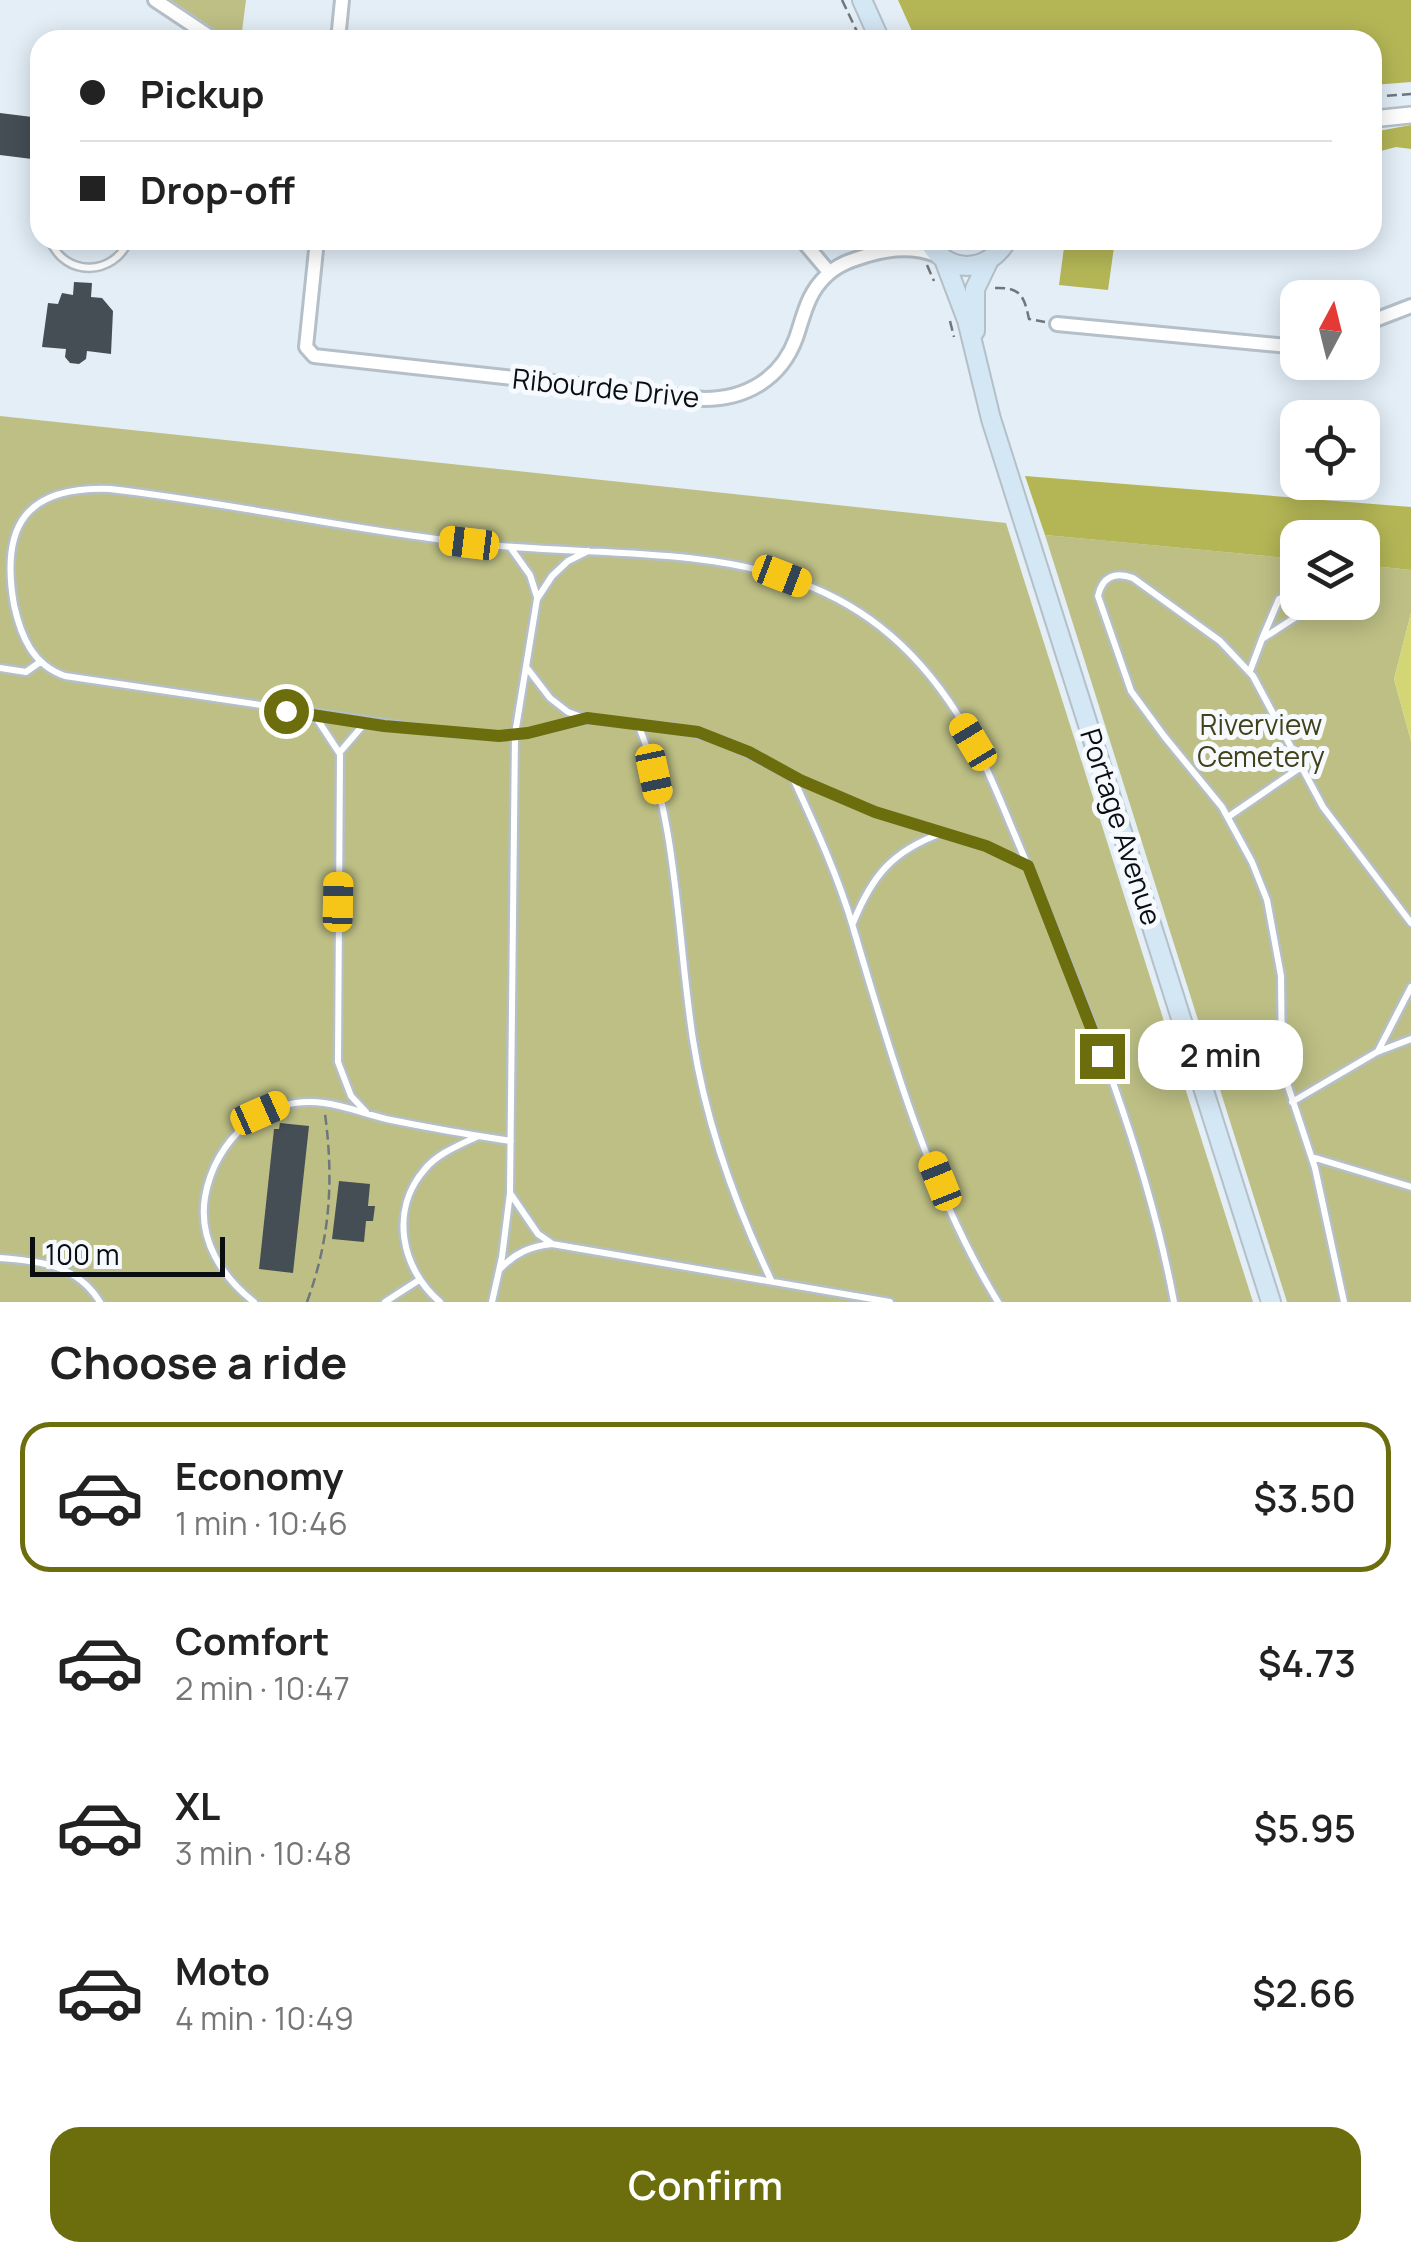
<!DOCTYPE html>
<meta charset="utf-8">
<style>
body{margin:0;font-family:Manrope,sans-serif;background:#f6f6f6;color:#222;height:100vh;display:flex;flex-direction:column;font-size:38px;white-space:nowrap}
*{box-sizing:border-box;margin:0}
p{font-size:32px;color:#767676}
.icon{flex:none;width:55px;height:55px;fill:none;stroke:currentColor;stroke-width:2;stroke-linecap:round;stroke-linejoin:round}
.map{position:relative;height:1302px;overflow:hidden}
.panel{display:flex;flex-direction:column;background:#fff;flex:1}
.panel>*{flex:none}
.hud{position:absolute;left:30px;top:30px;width:1352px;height:220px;border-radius:30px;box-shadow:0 5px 25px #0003;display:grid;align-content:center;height:220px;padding:0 50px;background:#fff}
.needle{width:65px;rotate:7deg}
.controls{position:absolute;left:1280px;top:280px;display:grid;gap:20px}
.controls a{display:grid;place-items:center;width:100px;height:100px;border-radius:20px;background:#fff;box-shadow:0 5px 25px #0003;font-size:50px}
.scale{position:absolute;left:30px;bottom:25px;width:195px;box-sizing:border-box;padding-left:10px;border:5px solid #0a0e11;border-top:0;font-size:28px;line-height:35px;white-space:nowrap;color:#0a0e11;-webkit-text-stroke:8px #f6fafe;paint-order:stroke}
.end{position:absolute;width:45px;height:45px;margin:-22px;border:12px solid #6c6d0d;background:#fff;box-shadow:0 0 0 5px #fff}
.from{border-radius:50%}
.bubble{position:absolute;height:70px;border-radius:30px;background:#fff;box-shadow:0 5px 25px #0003;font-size:32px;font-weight:600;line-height:70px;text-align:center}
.car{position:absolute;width:30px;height:60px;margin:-30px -15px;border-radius:12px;box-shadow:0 0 8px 2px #0007;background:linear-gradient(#f5c518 24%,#345 0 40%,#f5c518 0 76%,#345 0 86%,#f5c518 0)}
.hud b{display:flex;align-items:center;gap:35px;height:95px;font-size:38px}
.hud b+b{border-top:2px solid #e0e0e0}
.hud i{width:25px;height:25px;background:#222}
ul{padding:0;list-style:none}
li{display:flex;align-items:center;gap:30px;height:150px;margin:0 20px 15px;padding:0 30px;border:5px solid transparent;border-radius:30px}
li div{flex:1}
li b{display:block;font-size:38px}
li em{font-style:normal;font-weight:600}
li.active{border-color:#6c6d0d}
li>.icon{width:90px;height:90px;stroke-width:1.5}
h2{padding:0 50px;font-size:45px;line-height:120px}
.cta{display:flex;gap:20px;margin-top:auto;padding:20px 50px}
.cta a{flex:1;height:115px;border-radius:30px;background:#6c6d0d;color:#fff;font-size:40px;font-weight:600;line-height:115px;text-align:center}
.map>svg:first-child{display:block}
.green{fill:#bdbf85}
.forest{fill:#b4b656}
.water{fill:#d4d676}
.building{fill:#454e55}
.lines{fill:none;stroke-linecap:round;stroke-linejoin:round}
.service-casing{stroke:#b4bfc8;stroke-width:11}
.minor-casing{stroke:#b4bfc8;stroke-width:18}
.tertiary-casing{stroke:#b4bfc8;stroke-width:20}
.secondary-casing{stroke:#b4bfc8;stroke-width:22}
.path{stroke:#6f767c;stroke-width:2.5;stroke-dasharray:10 5;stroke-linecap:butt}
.service{stroke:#fff;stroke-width:6}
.minor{stroke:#fff;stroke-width:12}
.tertiary{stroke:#fff;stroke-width:15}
.secondary{stroke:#d4e7f4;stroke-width:18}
.route{stroke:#6c6d0d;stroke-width:12}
.labels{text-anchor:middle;stroke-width:10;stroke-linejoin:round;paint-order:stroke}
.street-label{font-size:28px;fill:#0a0e11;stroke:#f6fafe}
.park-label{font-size:28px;fill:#414219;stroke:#f6fafe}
</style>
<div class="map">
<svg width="1411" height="1302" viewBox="0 0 1411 1302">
<rect width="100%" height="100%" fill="#e3eef7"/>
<path class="green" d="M171,0H246L241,39L217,31Z
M0,416L1006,523L1253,1302H0Z
M1045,535L1297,559L1298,602H1362L1363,565L1411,570V613L1394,679L1411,741V1302H1287Z"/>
<path class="forest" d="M898,0H1411V82L1373,85L1372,40H916Z
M1411,125V149L1396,147L1373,153V132Z
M1065,240H1115L1108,290L1059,285Z
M1025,476L1411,507V570L1363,565L1362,538H1298L1297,559L1045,535Z"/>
<path class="water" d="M1411,613V741L1394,679Z"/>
<path class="building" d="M0,113L40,118V160L0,155Z
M74,282L92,283L91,297L102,298L113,311L111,354L87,351L86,359L79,364L70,363L65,357L66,349L42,347L48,303L58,304L62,293L73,295Z
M280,1123L309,1126L293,1273L259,1269L274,1129H279Z
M339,1181L370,1184L368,1206H375L373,1221H366L364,1242L332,1239Z"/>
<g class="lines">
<defs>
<path id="service" d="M50,240C65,278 114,276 129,240
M510,547L530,575L537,597
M1298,598L1289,595L1279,599L1262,639L1299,615L1301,602
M0,668L26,672L40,662
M527,668L550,698L568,712L587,719L675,728L724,741L800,780L875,812L986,846L1028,866C1086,1007 1146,1152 1174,1302
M1250,671L1262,639
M315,716L340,754L338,1062L351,1096L366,1112
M587,719L528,733L499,736L443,732L65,676C33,665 21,637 14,605C0,525 26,486 110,489C233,503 354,531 477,544C665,563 840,528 958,715C987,762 1006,816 1028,866
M638,724C678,823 677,936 693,1040C706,1124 735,1204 771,1280
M340,752L364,724
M793,778C815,826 838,876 853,927C889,1050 930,1192 998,1302
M1228,817L1301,767
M853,923C872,876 892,851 942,833
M1378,1051L1411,987
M1292,1102L1377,1052L1411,1039
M1312,1157L1411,1187
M510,1193L538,1234L551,1243
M0,1258C41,1261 77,1265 100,1302
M500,1269C515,1253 531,1246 552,1244L890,1302
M254,1302C222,1277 198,1240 205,1197C215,1139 264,1095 324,1103C347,1106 368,1115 391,1120C430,1128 471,1135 511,1141
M385,1302L419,1280
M440,1302C401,1269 389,1210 425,1169C438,1153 460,1145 478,1136
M492,1302L502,1257L510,1193L515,734L537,599L552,576L568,561L588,551
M1344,1302L1315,1168L1282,1068L1281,976L1267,900L1252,862L1222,807L1164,736L1131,691L1098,596C1102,577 1115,571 1133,578L1220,641L1253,676L1323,807L1411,923"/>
<path id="minor" d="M155,0L215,40
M338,40L342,0
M317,240L306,347L314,356L704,399C746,399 781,379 796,338C804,315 807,294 826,276C838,264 852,260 868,255C891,248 913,246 936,255
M802,240L829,272
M1057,324L1298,347
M1362,325L1411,306"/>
<path id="tertiary" d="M1372,119L1411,115"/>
<path id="secondary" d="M862,0L880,40
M928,240C946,275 988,274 1007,240
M945,262L967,320L991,419L1271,1302
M975,331V289L988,262"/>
</defs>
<use href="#service" class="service-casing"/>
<use href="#minor" class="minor-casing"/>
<use href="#tertiary" class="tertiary-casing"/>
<use href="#secondary" class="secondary-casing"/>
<path class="path" d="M842,0L861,40
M1372,97L1411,94
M927,265L934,281
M995,288C1021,287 1024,296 1029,319L1045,322
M950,321L954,337
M307,1302C330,1239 334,1181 325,1114"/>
<use href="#service" class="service"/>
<use href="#minor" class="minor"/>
<use href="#tertiary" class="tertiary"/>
<use href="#secondary" class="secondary"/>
</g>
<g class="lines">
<path class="route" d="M286,711L384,726L499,736L528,733L587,718L698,732L749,752L800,780L875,812L986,846L1028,866L1102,1056"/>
</g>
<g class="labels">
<g class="street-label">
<text transform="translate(606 388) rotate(6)" y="10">Ribourde Drive</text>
<text transform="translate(1121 827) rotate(72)" y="10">Portage Avenue</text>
</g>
<g class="park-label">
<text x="1261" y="735">Riverview<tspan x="1261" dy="32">Cemetery</tspan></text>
</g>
</g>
</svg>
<div class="controls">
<a><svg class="needle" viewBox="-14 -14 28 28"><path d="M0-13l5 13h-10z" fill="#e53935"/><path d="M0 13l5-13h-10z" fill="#767676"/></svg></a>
<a><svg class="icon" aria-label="locate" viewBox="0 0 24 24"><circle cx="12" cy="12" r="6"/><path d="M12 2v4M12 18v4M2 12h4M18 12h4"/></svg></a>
<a><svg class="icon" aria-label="layers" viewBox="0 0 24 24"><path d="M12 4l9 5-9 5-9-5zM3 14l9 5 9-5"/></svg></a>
</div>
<div class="scale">100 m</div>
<i class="end from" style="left:286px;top:711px"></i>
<i class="end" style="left:1102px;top:1056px"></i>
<div class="bubble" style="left:1138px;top:1020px;width:165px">2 min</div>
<i class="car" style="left:469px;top:543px;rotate:277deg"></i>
<i class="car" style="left:782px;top:576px;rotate:111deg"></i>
<i class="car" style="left:973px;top:742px;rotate:329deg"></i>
<i class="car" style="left:654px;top:774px;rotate:168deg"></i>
<i class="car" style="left:338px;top:902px;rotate:1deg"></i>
<i class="car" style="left:260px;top:1113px;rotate:66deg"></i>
<i class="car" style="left:940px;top:1181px;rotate:338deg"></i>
<div class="hud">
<b><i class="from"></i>Pickup</b>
<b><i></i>Drop-off</b>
</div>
</div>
<section class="panel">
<h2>Choose a ride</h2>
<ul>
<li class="active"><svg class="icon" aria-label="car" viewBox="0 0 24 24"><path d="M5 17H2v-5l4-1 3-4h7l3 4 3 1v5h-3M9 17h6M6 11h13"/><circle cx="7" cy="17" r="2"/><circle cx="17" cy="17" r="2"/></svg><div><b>Economy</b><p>1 min · 10:46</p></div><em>$3.50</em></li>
<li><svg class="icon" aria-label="car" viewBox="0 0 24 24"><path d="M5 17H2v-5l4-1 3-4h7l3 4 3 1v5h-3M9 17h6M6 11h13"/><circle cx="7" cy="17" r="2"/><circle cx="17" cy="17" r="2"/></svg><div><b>Comfort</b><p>2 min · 10:47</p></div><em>$4.73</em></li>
<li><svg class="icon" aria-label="car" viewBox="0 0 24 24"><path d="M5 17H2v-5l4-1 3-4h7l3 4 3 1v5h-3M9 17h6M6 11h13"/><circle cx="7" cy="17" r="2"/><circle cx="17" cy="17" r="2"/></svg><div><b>XL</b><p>3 min · 10:48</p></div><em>$5.95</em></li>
<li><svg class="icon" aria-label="car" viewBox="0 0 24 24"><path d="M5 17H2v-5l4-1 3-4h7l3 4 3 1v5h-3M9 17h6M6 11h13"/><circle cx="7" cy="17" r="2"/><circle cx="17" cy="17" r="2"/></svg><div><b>Moto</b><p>4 min · 10:49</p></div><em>$2.66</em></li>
</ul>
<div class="cta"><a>Confirm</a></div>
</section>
